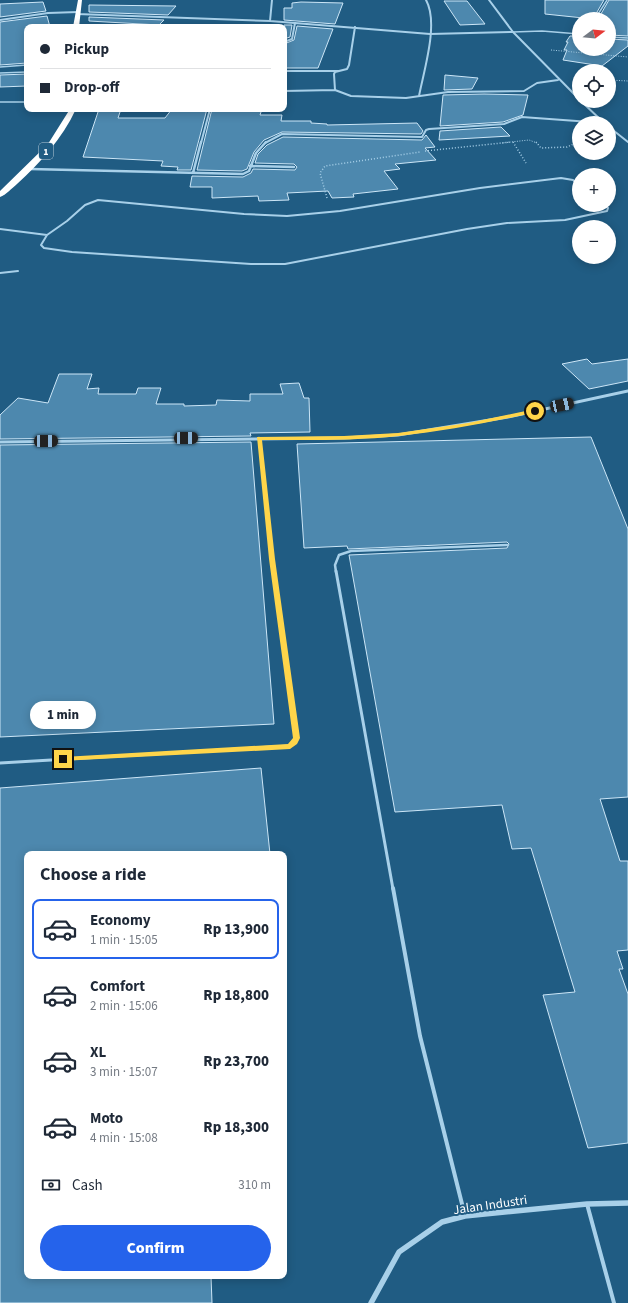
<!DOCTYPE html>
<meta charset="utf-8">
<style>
body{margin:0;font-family:"Source Sans 3",sans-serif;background:#f2f2f3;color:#1f2937;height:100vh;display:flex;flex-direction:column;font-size:15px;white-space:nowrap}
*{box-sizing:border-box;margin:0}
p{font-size:13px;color:#747a83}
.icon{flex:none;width:22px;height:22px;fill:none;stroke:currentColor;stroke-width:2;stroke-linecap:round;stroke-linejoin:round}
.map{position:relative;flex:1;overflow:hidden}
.side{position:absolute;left:24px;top:851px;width:263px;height:428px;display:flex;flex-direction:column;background:#fff;border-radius:8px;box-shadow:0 2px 10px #0003}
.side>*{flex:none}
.hud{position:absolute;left:24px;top:24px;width:263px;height:88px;border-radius:8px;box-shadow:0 2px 10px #0003;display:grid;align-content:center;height:88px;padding:0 16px;background:#fff}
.needle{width:26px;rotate:74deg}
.buttons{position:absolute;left:572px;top:12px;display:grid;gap:8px}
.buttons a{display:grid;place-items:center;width:44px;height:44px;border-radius:50%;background:#fff;box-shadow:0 2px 10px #0003;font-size:20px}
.end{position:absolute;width:18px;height:18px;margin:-9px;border:5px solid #ffd54a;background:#111;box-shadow:0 0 0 2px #111}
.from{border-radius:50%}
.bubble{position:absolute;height:28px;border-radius:14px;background:#fff;box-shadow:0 2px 10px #0003;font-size:13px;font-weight:800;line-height:28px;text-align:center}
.car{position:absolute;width:12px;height:24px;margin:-12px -6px;border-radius:5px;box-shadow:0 0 3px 1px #0007;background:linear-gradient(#222 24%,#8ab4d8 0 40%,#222 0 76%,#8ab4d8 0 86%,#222 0)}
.hud b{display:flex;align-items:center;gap:14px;height:38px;font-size:15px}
.hud b+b{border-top:1px solid #e0e1e3}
.hud i{width:10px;height:10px;background:#1f2937}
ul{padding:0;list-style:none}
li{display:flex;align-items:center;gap:12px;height:60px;margin:0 8px 6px;padding:0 8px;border:2px solid transparent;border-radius:8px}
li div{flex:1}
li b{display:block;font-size:15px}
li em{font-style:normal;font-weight:800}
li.selected{border-color:#2563eb}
li>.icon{width:36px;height:36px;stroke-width:1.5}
h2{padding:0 16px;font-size:18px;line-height:48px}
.pay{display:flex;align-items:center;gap:10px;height:44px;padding:0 16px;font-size:15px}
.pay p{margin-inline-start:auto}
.primary-button{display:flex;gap:8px;margin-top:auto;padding:8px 16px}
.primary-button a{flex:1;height:46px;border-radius:24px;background:#2563eb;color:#fff;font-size:16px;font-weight:800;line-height:46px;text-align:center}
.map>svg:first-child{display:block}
.building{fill:#4d88ae;stroke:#cce6f7}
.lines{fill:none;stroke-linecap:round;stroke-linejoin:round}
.path-far1{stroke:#a8d0e9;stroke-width:1;stroke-dasharray:1 1.5;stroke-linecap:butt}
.path{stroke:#a8d0e9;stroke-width:1.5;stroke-dasharray:1 2;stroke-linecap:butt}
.lane-far4{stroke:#a8d0e9;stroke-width:1.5}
.lane-far3{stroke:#a8d0e9;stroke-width:2}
.lane-far2{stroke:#a8d0e9;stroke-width:2.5}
.lane-far1{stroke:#a8d0e9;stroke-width:3}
.lane{stroke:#a8d0e9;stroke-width:4}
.street-far3{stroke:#a8d0e9;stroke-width:2}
.street-far2{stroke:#a8d0e9;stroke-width:2.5}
.street-far1{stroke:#a8d0e9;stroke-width:3}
.street{stroke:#a8d0e9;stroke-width:5.5}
.highway{fill:#fff;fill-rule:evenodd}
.route{fill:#ffd54a}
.labels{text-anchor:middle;stroke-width:4;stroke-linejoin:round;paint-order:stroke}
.shield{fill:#205c83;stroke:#bcceda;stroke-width:1}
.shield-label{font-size:10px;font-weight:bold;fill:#fff}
.near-street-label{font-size:13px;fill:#fff;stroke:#205c83}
</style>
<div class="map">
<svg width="628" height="1303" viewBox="0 0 628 1303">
<rect width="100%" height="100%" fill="#205c83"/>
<path class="building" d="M545,0H604L593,19L545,14Z
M609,0H628V36L609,35V19H598Z
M444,1H467L485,24L460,25Z
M43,2L46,11L0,17V4Z
M301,2L343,3L335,24L284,20V8H292V3Z
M89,5L176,6L168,15L89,12Z
M47,16L50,27H27V63L0,65V22Z
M89,17L164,20L159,25L89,21Z
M284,25H292L290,37L284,39Z
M297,26L333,29L318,68H284V44L294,40Z
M570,36H579V49H609V39L628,40V46L602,66L563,60L567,50H564L568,42H566Z
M27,74V86L0,87V75Z
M445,75L478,78L472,89L444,90Z
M484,94L528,95L523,115L503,122L440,126L443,95Z
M99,109H121L118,118H165L172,109H207L191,170H177L178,167L161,166L163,161L83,157Z
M212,109H262L260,115H282L281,121H311V123L327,124V125L417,123L423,131L421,134L282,132L264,140L254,152L247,169L242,171L197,170Z
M501,127L510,136L439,140L440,131Z
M426,135L435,147L425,148L436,160L395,164L400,169L384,171L398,189L353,194L354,197L332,198L328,191L287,193L289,200L259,201L258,196L212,198V187H190L192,176L243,177L251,173L253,169L295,170L297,167L294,164L255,163L258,154L267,145L283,137L422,140Z
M587,359L592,364L628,359V381L589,389L562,364Z
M59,374H92L87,389L99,388L98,394H136L138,388H161L156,404H184V406L216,405L217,400L250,401V394H283L280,384L299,383L304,398H309L310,432L250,433L251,436L0,439V415L18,398L48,403Z
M591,437L628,529V797L600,799L620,861H628V950L617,951L623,969H619L628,994V1143L588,1148L543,995L575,992L531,848L512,849L502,805L395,812L349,555L507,548L509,544L507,542L348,549L347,546L304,548L297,444Z
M251,442L274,724L0,737V445Z
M261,768L270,854H27V1276H211L212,1303H0V788Z"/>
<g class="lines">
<path class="path-far1" d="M551,50L628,57
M609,80L628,81
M502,143L529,140L537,143
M578,143L579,141"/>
<path class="path" d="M513,142L526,163
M536,142L541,148L567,147L578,142
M425,151L511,142
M327,198L320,173L325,166L420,152"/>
<path class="lane-far4" d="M595,19L607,0
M513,32L542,31L579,34
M609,37L628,38
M0,67L27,65
M0,73L27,72
M0,102H27"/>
<path class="lane-far3" d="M579,185L573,180L561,178L480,188L340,211L287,216L244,214L98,200L85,205L67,221L47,235L41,245L44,248L72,252L251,264H285L467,229L507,223L565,220L607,211L608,208L605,205
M0,229L47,235
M0,273L18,271"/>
<path class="lane-far2" d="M259,438L274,572
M336,572L335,565L339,555L351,551L507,545"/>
<path class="lane-far1" d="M336,571L393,889
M0,763L290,746L295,742L296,738L274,571"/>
<path class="lane" d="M393,888L420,1036L465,1216
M587,1204L614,1303"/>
<path class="street-far3" d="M489,0L513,32
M77,14L270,21L430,34L513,32L579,99
M0,20L48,13L78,12
M270,21L272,0
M355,27L349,65L347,69L335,72L334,74L335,90L351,96L406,98L448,92L524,91L537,83L558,80
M284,42L292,39L295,23
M284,71H338
M284,91L335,90
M419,96C424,70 439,23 426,0
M581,101L604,123
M609,127L628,142
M201,143L210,109
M265,143L282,134L422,137L426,130L429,129L504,124L522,117L604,123"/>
<path class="street-far2" d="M250,166L294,167
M30,169L243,174L249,171L256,153L266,142
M193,173L201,142"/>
<path class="street-far1" d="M0,442L344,438L398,435L508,417L628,391"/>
<path class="street" d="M371,1303L399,1252L442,1222L465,1216L587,1204L628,1203"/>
<path class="highway" d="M78,0H82L79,27H73Z
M70,109H76C62,139 41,162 17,184C12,188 6,195 0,197V191L48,144Z"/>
</g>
<path class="route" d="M535,409L537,412C492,422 445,431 399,436C353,441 307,440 262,440L275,559L300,738L297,744L290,749L61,761V758L63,757L288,744L293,738L269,559L257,437L344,436L398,433L468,423Z"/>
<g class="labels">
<rect class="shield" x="39" y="143" width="14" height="16" rx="3"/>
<g class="shield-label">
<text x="46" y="155">1</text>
</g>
<g class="near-street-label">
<text transform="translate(490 1204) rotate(-8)" y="5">Jalan Industri</text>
</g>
</g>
</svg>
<div class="buttons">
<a><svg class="needle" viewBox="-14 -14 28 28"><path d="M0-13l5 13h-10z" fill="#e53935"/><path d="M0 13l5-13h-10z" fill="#747a83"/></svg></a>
<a><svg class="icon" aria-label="locate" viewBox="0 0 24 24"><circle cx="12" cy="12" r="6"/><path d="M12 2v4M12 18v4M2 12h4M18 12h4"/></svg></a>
<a><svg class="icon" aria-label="layers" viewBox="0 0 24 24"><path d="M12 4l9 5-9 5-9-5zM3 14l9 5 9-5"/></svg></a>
<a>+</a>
<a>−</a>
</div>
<i class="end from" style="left:535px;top:411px"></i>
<i class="end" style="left:63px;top:759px"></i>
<div class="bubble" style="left:30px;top:701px;width:66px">1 min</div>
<i class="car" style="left:562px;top:405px;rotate:78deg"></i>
<i class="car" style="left:186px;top:438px;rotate:89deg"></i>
<i class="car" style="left:46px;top:441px;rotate:89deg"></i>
<div class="hud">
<b><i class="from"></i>Pickup</b>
<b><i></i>Drop-off</b>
</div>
<section class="side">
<h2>Choose a ride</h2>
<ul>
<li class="selected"><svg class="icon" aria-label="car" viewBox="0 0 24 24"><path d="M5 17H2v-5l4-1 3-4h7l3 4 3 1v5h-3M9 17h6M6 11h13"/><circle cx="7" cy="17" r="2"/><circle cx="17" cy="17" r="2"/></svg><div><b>Economy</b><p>1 min · 15:05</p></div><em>Rp 13,900</em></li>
<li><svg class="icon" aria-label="car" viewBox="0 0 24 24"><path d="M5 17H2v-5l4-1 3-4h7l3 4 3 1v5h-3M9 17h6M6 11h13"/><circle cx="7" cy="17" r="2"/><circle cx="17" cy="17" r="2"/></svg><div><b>Comfort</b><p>2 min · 15:06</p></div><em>Rp 18,800</em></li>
<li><svg class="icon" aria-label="car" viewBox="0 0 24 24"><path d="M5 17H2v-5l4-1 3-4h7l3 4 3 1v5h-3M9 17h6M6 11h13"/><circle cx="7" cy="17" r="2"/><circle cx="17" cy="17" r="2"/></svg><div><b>XL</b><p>3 min · 15:07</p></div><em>Rp 23,700</em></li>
<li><svg class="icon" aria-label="car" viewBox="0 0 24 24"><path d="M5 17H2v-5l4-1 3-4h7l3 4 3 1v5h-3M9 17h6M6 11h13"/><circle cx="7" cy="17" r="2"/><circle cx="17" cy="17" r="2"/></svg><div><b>Moto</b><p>4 min · 15:08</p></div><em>Rp 18,300</em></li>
</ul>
<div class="pay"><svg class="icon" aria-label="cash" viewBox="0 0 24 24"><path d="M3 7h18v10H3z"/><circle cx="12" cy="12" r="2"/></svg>Cash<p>310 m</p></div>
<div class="primary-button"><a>Confirm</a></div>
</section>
</div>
